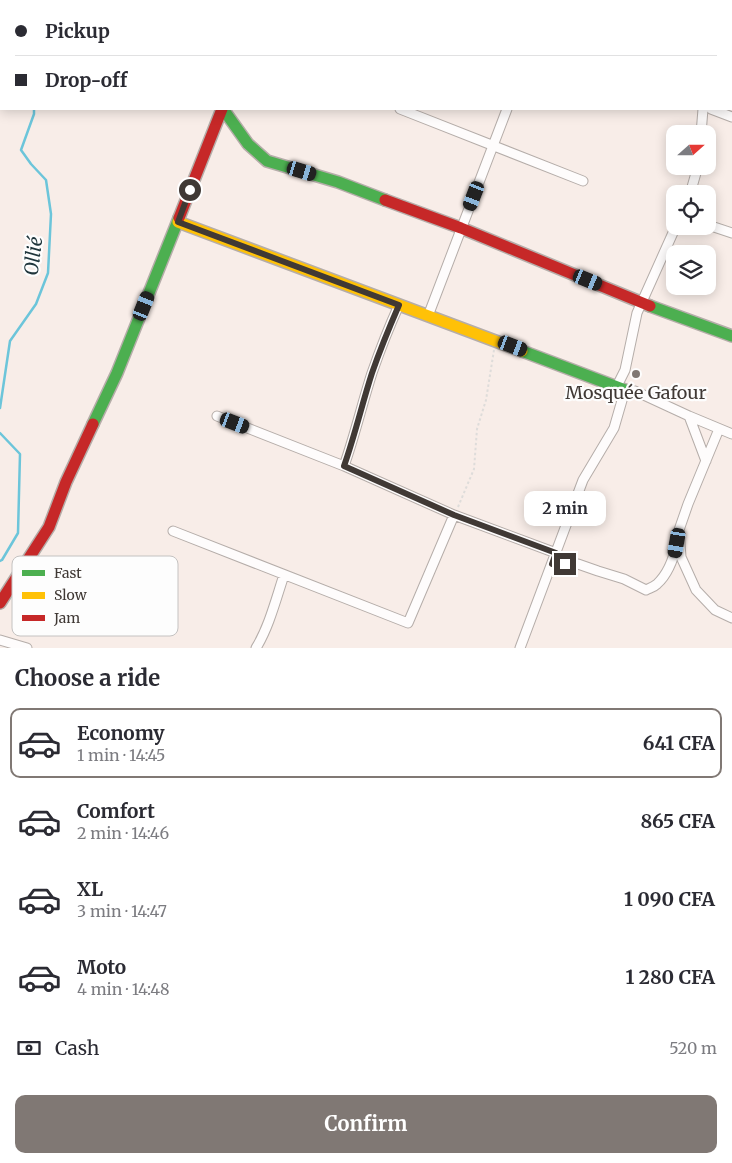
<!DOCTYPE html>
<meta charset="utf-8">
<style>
body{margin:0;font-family:Merriweather,serif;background:#f7f7f7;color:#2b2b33;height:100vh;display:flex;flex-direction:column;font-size:19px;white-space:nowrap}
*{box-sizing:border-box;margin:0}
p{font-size:16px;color:#7c7c81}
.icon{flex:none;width:28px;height:28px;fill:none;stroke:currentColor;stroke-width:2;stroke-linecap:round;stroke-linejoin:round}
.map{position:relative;height:648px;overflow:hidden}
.details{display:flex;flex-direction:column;background:#fff;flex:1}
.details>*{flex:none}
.hud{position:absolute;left:0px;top:0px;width:732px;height:110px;box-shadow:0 2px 12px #0003;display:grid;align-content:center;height:110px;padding:0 15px;background:#fff}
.needle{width:32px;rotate:69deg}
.buttons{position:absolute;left:666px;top:125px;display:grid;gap:10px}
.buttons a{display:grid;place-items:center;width:50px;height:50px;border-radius:10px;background:#fff;box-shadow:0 2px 12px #0003;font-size:25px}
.end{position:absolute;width:22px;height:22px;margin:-11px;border:6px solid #403935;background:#fff;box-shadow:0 0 0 2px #fff}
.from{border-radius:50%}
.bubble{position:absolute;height:35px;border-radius:10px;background:#fff;box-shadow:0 2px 12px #0003;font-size:16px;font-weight:700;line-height:35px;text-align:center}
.car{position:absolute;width:15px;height:30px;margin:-15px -8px;border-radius:6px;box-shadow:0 0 4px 1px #0007;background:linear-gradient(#222 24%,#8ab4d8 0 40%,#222 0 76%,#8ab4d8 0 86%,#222 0)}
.hud b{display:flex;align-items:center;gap:18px;height:48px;font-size:19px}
.hud b+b{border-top:1px solid #e1e1e2}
.hud i{width:12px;height:12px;background:#2b2b33}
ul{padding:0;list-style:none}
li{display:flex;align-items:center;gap:15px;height:70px;margin:0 10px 8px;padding:0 5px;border:2px solid transparent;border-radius:10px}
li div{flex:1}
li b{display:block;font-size:19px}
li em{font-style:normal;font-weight:700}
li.on{border-color:#807874}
li>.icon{width:45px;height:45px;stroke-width:1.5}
h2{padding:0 15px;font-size:22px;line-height:60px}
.pay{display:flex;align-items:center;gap:12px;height:55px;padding:0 15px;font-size:19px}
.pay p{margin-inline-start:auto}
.primary-button{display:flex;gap:10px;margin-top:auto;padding:10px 15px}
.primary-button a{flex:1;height:58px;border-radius:10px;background:#807874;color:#fff;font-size:20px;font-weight:700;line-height:58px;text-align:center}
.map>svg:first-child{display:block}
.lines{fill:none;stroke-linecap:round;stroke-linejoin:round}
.stream{stroke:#6cc5da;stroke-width:2.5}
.street-casing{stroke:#b5ada9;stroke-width:11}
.fast-casing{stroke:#b5ada9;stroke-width:14}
.slow-casing{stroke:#b5ada9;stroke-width:14}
.jam-casing{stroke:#b5ada9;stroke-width:14}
.path{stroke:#dedcda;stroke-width:2;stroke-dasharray:2.5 2.5;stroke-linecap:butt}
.street{stroke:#fefcfc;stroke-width:9}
.fast{stroke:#4caf50;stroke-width:11}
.slow{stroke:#ffc107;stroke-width:11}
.jam{stroke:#c62828;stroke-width:11}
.route{stroke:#403935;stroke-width:6}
.poi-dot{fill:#807874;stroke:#fdfdfd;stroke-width:2}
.labels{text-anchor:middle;stroke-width:4.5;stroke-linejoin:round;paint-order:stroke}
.poi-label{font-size:18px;fill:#403935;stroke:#fdfdfd}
.water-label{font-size:19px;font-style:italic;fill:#20363c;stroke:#fdfdfd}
.key{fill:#fdfdfd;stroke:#c4c2c1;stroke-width:1}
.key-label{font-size:14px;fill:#403935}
</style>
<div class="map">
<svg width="732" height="648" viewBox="0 0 732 648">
<rect width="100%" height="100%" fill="#f8ede8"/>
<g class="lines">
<path class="stream" d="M0,63H1
M0,408L10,341L36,304L48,273L51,214L46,180L31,164L21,150L34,114V109
M0,433L20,454L18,533L2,560L0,561"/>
<defs>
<path id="street" d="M126,0L129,1
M388,0L392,1
M401,0L403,1
M709,0L712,1
M261,1L262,0
M731,8H732
M400,109L583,181
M711,109L732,117
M701,134L703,109
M690,194L698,166
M708,225L732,233
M428,316L507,109
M617,386L625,370L637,313L676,226
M217,416L344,466L454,515L556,553
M689,416L706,461
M719,429L688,504L679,530L681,557L696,590L715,610L732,618
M344,466C355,435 362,404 372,373C380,350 389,327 399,305
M173,531L408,623L454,515
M552,564H578L598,571L624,579L646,590C650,588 654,587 657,584C668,574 674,557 677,543
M0,640L27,648
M256,648C269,627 276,599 284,575
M520,648L583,480L614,428L625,390L635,391L689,416L732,434"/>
<path id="fast" d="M223,109L248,144L267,161L338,182L385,200
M650,306L732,336
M522,351L625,390
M93,424L117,373L179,218"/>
<path id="slow" d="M178,222L522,351"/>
<path id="jam" d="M385,200L461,228L650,306
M179,218L222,109
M0,603L49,527L66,482L93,424"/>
</defs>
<use href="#street" class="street-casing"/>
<use href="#fast" class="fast-casing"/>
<use href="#slow" class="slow-casing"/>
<use href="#jam" class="jam-casing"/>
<path class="path" d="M458,507L474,469L477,429L486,400L494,350"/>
<use href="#street" class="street"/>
<use href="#fast" class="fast"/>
<use href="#slow" class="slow"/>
<use href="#jam" class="jam"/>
</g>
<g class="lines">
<path class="route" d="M190,190L178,222L399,305C389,328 380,350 372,373C362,404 355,435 344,466L454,515L556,553L552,564H565"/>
</g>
<circle class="poi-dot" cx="636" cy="374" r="5"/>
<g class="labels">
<g class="poi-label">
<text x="636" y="399">Mosquée Gafour</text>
</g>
<g class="water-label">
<text transform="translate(33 256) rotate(-83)" y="7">Ollié</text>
</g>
</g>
<rect x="12" y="556" width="166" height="80" rx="8" class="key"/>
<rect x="22" y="570" width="23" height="6" fill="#4caf50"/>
<rect x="22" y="592" width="23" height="7" fill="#ffc107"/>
<rect x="22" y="615" width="23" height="6" fill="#c62828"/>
<g class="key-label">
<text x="54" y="578">Fast</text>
<text x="54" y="600">Slow</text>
<text x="54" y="623">Jam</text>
</g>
</svg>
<div class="buttons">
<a><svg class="needle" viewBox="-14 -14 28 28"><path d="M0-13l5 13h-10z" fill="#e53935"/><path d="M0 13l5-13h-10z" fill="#7c7c81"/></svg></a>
<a><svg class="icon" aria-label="locate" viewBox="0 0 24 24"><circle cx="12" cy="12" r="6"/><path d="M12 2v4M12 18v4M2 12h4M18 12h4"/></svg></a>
<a><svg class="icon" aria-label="layers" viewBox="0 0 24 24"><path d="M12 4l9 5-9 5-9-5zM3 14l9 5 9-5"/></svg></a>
</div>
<i class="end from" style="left:190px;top:190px"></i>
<i class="end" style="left:565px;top:564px"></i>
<div class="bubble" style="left:524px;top:491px;width:82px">2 min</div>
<i class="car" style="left:302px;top:171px;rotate:107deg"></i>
<i class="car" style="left:474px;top:196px;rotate:201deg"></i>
<i class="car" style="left:588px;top:280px;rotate:112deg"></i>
<i class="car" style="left:144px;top:306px;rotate:22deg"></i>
<i class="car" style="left:513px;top:346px;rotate:111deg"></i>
<i class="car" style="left:235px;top:423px;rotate:111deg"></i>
<i class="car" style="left:677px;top:543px;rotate:190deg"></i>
<div class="hud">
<b><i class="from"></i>Pickup</b>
<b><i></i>Drop-off</b>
</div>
</div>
<section class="details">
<h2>Choose a ride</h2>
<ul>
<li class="on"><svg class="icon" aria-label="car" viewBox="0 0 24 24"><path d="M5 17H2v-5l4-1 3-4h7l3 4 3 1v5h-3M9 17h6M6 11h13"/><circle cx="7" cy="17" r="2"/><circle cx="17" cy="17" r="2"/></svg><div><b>Economy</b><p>1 min · 14:45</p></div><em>641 CFA</em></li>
<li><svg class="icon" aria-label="car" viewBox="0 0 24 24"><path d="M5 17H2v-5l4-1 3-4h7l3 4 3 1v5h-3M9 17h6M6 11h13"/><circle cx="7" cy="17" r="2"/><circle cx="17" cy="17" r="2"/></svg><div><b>Comfort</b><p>2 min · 14:46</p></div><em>865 CFA</em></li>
<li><svg class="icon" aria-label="car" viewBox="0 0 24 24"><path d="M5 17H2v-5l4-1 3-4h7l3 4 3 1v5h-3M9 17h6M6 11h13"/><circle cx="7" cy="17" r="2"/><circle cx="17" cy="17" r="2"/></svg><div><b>XL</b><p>3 min · 14:47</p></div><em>1 090 CFA</em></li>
<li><svg class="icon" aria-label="car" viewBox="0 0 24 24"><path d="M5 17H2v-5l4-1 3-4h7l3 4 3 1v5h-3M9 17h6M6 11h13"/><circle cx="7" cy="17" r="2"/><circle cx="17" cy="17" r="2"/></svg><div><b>Moto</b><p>4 min · 14:48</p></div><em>1 280 CFA</em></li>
</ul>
<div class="pay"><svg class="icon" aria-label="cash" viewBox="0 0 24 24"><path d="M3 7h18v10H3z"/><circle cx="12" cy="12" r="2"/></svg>Cash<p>520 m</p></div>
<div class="primary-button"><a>Confirm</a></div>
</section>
